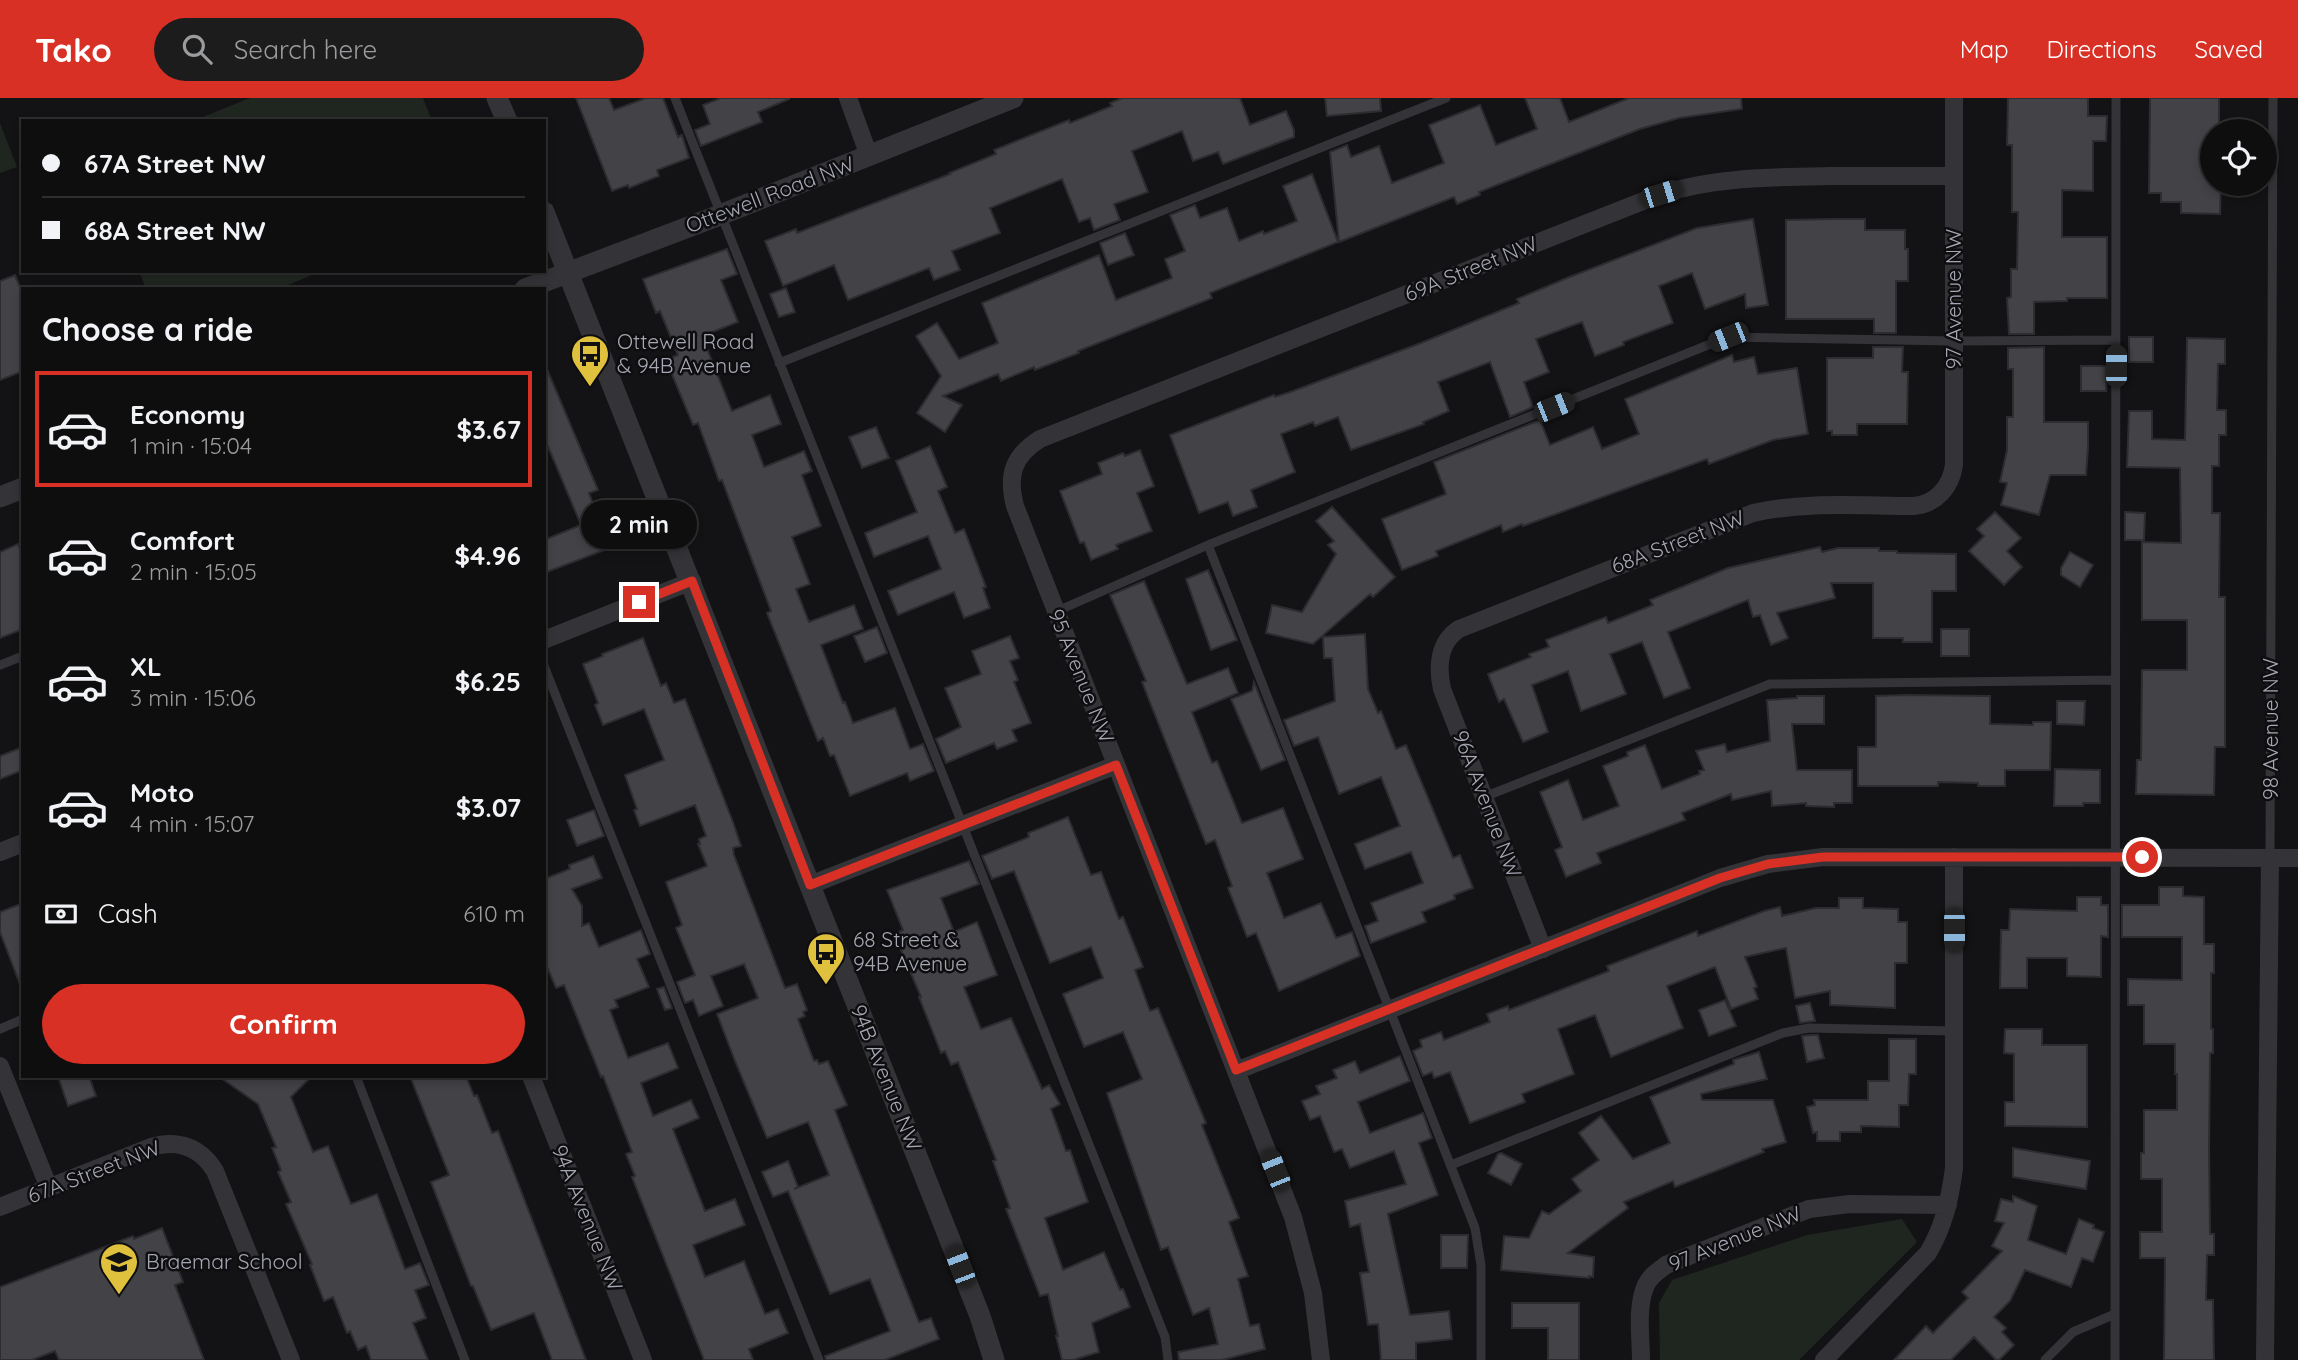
<!DOCTYPE html>
<meta charset="utf-8">
<style>
body{margin:0;font-family:Quicksand,sans-serif;background:#1c1c1d;color:#f1f3f6;height:100vh;display:flex;flex-direction:column;font-size:26px;white-space:nowrap}
*{box-sizing:border-box;margin:0}
p{font-size:23px;color:#9b9c9e}
.icon{flex:none;width:38px;height:38px;fill:none;stroke:currentColor;stroke-width:2;stroke-linecap:round;stroke-linejoin:round}
.map{position:relative;flex:1;overflow:hidden}
.sheet{position:absolute;left:21px;top:189px;width:525px;height:791px;display:flex;flex-direction:column;background:#0e0e0f;border-radius:0px;box-shadow:0 4px 10px #0003,0 0 0 2px #2e2e2f}
.sheet>*{flex:none}
.guide{position:absolute;left:21px;top:21px;width:525px;height:154px;border-radius:0px;box-shadow:0 4px 10px #0003,0 0 0 2px #2e2e2f;display:grid;align-content:center;height:154px;padding:0 21px;background:#0e0e0f}
.fabs{position:absolute;left:2200px;top:21px;display:grid;gap:14px}
.fabs a{display:grid;place-items:center;width:77px;height:77px;border-radius:50%;background:#0e0e0f;box-shadow:0 4px 10px #0003,0 0 0 2px #2e2e2f;font-size:35px}
.end{position:absolute;width:32px;height:32px;margin:-16px;border:9px solid #d93025;background:#fff;box-shadow:0 0 0 4px #fff}
.from{border-radius:50%}
.bubble{position:absolute;height:49px;border-radius:24px;background:#0e0e0f;box-shadow:0 4px 10px #0003,0 0 0 2px #2e2e2f;font-size:23px;font-weight:700;line-height:49px;text-align:center}
.car{position:absolute;width:21px;height:42px;margin:-21px -10px;border-radius:9px;box-shadow:0 0 5px 2px #0007;background:linear-gradient(#222 24%,#8ab4d8 0 40%,#222 0 76%,#8ab4d8 0 86%,#222 0)}
.guide b{display:flex;align-items:center;gap:24px;height:66px;font-size:26px}
.guide b+b{border-top:2px solid #2e2e2f}
.guide i{width:18px;height:18px;background:#f1f3f6}
ul{padding:0;list-style:none}
li{display:flex;align-items:center;gap:21px;height:116px;margin:0 14px 10px;padding:0 7px;border:4px solid transparent;border-radius:0px}
li div{flex:1}
li b{display:block;font-size:26px}
li em{font-style:normal;font-weight:700}
li.on{border-color:#d93025}
li>.icon{width:63px;height:63px;stroke-width:1.5}
h2{padding:0 21px;font-size:32px;line-height:84px}
.pay{display:flex;align-items:center;gap:18px;height:77px;padding:0 21px;font-size:26px}
.pay p{margin-inline-start:auto}
.cta{display:flex;gap:14px;margin-top:auto;padding:14px 21px}
.cta a{flex:1;height:80px;border-radius:42px;background:#d93025;color:#fff;font-size:28px;font-weight:700;line-height:80px;text-align:center}
header{display:flex;align-items:center;gap:42px;box-sizing:border-box;height:98px;padding:0 35px;background:#d93025;color:#fff}
header strong{font-size:33px}
nav{display:flex;gap:38px;margin-inline-start:auto;font-size:24px}
.search{width:490px;height:63px;background:#1c1c1d;display:flex;align-items:center;gap:18px;box-sizing:border-box;padding:0 24px;border-radius:38px;color:#9b9c9e;font-size:26px}
.map>svg:first-child{display:block}
.green{fill:#1f2620}
.building{fill:#424247;stroke:#2d2c30;stroke-width:2}
.lines{fill:none;stroke-linecap:round;stroke-linejoin:round}
.service{stroke:#343438;stroke-width:9}
.minor{stroke:#343438;stroke-width:18}
.tertiary{stroke:#343438;stroke-width:21}
.route{stroke:#d93025;stroke-width:9}
.labels{text-anchor:middle;stroke-width:5;stroke-linejoin:round;paint-order:stroke}
.street-label{font-size:21px;fill:#a5a7b3;stroke:#0e0d0f}
.poi-label{font-size:21px;fill:#a5a7b3;stroke:#0e0d0f;text-anchor:start}
</style>
<header>
<strong>Tako</strong>
<div class="search"><svg class="icon" aria-label="search" viewBox="0 0 24 24"><circle cx="10" cy="10" r="6"/><path d="M15 15l6 6"/></svg>Search here</div>
<nav><a>Map</a><a>Directions</a><a>Saved</a></nav>
</header>
<div class="map">
<svg width="2298" height="1262" viewBox="0 0 2298 1262">
<rect width="100%" height="100%" fill="#131214"/>
<path class="green" d="M250,0H423L432,23H193Z
M0,25L17,69L0,75Z
M139,173H322L278,191H146Z
M1902,1121L1917,1144L1799,1262H1660L1659,1205L1672,1182L1807,1137Z"/>
<path class="building" d="M576,0H609L614,12L646,0H663L678,39L682,37L689,60L657,72L659,78L629,90L628,87L612,93Z
M721,0H789V1L758,14L762,24L701,48L695,32L710,26L703,7Z
M1122,0H1240L1250,27L1286,13L1294,32V39L1223,66L1218,54L1193,63L1182,33L1132,53L1148,94L1114,106L1120,122L1094,132L1090,120L1079,124L1062,81L990,110L1000,135L952,153L960,172L934,182L929,170L848,202L834,167L783,188L765,143L796,131L797,135L950,76L949,75L996,56L994,52L1069,22L1070,25L1112,8L1110,5Z
M1325,0H1380L1381,13L1327,18Z
M1525,0H1560L1569,24L1629,0H1741L1742,11L1679,20L1640,31L1479,94L1480,97L1457,106L1454,99L1339,144L1330,54L1347,47L1351,59L1379,48L1392,85L1444,65L1429,27L1480,7L1496,47L1537,31Z
M2008,0H2088V18H2107L2106,43H2093V93L2062,92V139H2107V200H2067V203L2034,204V236H2009L2007,200L2011,199V171H2017L2018,114H2012V47H2007Z
M2150,0H2219V33H2212V86H2221L2220,116L2181,115V104H2161V95H2149Z
M1312,76L1338,144L1210,195L1212,200L1078,253L1079,255L1035,272L1034,269L1001,283L998,276L943,298L962,307L945,334L917,315L941,278L916,238L937,225L959,261L998,245L982,205L1099,157L1116,202L1172,180L1165,161L1185,153L1170,117L1195,107L1200,120L1227,110L1239,143L1263,133L1264,136L1297,123L1283,88Z
M1753,121L1768,207L1746,210L1745,196L1705,211L1692,175L1659,188L1673,225L1623,244L1624,247L1595,258L1582,224L1536,241L1549,274L1524,284L1533,309L1510,319L1490,264L1438,284L1449,313L1423,324L1424,326L1351,352L1338,319L1315,328L1313,324L1281,336L1295,374L1251,392L1257,409L1233,418L1228,404L1199,415L1170,337L1274,297L1275,299L1293,293L1421,245L1519,205L1517,201L1567,180L1697,130Z
M1833,121H1865V132H1905V151H1908V183H1896V235H1874V221H1786V122Z
M1125,135L1134,157L1108,167L1100,145Z
M727,151L737,176L721,182L738,224L702,238L732,313L770,297L781,326L752,337L764,369L804,353L812,373L802,377L821,428L792,439L810,486L796,491L809,524L854,507L863,531L821,547L843,605L845,604L853,625L895,610L910,651L923,646L934,673L910,683L907,675L850,698L834,657L830,658L823,640L818,643L767,515L771,513L722,382L719,383L698,325L693,327L666,262L678,257L660,213L656,215L643,181Z
M15,177L23,196V273L0,282V183Z
M786,190L795,214L779,219L770,196Z
M2129,239H2153V264H2129Z
M2187,240L2225,241V266H2218L2217,312H2226V337H2219V368H2212V415H2220L2219,499H2225V649H2215L2214,697L2136,696L2137,662H2141L2142,572H2187V522H2142V444L2181,445L2180,370L2127,369L2129,313H2152V341L2185,342Z
M1873,249H1903L1902,274H1908L1907,326H1857V337H1832V333H1827V260H1873Z
M2044,249V324H2088V350L2086,377H2050L2039,417L2001,407L2007,385L2000,384L2007,352V319H2013V271H2008V250Z
M1732,257L1734,264L1754,259L1758,276L1797,270L1808,336L1773,342L1709,366L1707,361L1523,428L1522,426L1503,434L1501,427L1436,453L1438,458L1402,472L1382,421L1446,396L1434,364L1540,322L1550,347L1593,329L1602,351L1639,336L1625,301Z
M544,264L598,392L589,395L610,450L544,475V442L581,427L544,339Z
M2081,268H2107L2106,293H2081Z
M876,329L889,360L862,370L849,339Z
M930,348L947,389L938,393L955,435L964,431L986,489L983,490L990,510L964,520L954,494L898,517L888,493L941,471L928,438L874,459L865,435L917,414L896,363Z
M1140,352L1154,388L1137,395L1152,433L1116,447L1118,451L1091,462L1084,444L1080,445L1060,393L1102,376L1098,365L1123,355L1125,358Z
M1332,409L1395,479L1373,499L1370,496L1313,546L1266,535L1272,507L1302,514L1336,456L1328,447L1334,443L1316,423Z
M1995,414L2021,440L2007,453L2022,469L2004,487L1969,453L1984,438L1977,431Z
M2125,414L2145,415L2144,442H2125Z
M18,446L23,458V531L0,540V454Z
M1820,449L1822,454L1838,450H1879V453H1897V455L1956,456V493H1932V544H1903V540H1873V485H1831L1835,500L1777,515L1788,540L1771,547L1760,517L1753,519L1748,502L1668,534L1690,590L1664,600L1642,544L1610,556L1626,596L1581,613L1568,573L1532,587L1548,634L1523,644L1504,601L1499,604L1488,576L1531,559L1529,556L1549,549L1546,542L1606,519L1608,525L1653,507L1650,502L1728,470Z
M2070,454L2093,467L2080,489L2061,477V470Z
M1208,472L1237,542L1211,552L1186,481Z
M1144,483L1187,586L1228,570L1238,595L1192,614L1212,665L1217,663L1242,725L1283,710L1303,761L1267,775L1284,820L1321,805L1336,840L1352,834L1360,858L1279,893L1256,835L1247,839L1228,790L1232,788L1215,742L1206,746L1142,584L1146,583L1110,497Z
M877,529L887,555L865,564L854,538Z
M1941,531H1969V558H1941Z
M1365,536L1368,591L1378,615L1381,613L1396,651L1406,647L1453,760L1460,757L1473,790L1454,797L1455,801L1422,814L1426,824L1371,845L1365,828L1378,823L1371,805L1423,785L1411,754L1365,771L1355,746L1400,728L1381,679L1339,696L1318,639L1294,648L1284,622L1335,603L1332,560H1324L1323,539Z
M1010,538L1019,560L1010,563L1018,582L1014,584L1031,625L1012,632L1017,643L997,651L994,645L946,665L936,641L961,629L945,590L981,576L972,553Z
M643,540L661,588L666,585L674,605L685,601L733,724L741,748L733,750L734,757L785,890L797,886L807,912L803,914L805,918L798,921L814,963L817,962L819,966L828,963L847,1007L835,1012L847,1043L919,1224L931,1220L939,1241L885,1262H826L825,1258L890,1233L870,1181L830,1196L788,1093L773,1099L762,1074L788,1063L798,1089L794,1091L829,1077L808,1024L767,1040L735,963L717,916L758,900L744,866L711,878L723,908L699,918L693,902L685,905L677,884L695,877L676,830L682,827L666,784L707,768L698,746H700L699,741L706,738L695,707L640,728L634,712L637,711L625,677L664,662L644,611L603,627L595,607L598,605L583,566L603,558L602,556Z
M1254,584L1285,662L1261,672L1231,601L1252,593Z
M1906,597L1990,598V626L2033,627V624H2051L2050,672H2005V688H1978V685L1938,684V688H1858V649H1876V598Z
M1797,598H1824V626H1792L1797,672H1852V705H1834V709L1806,708V705L1772,708L1771,693L1732,702L1731,696L1682,715L1685,722L1597,755L1601,765L1566,779L1555,752L1562,749L1540,694L1568,682L1583,722L1619,708L1603,668L1628,658L1627,654L1645,647L1662,691L1700,676L1699,673L1704,672L1696,653L1725,646L1727,654L1770,643L1767,602L1797,600Z
M2057,603H2085L2084,627L2057,626Z
M23,649V672L0,681V658Z
M2055,671L2100,672V705H2083V708H2054Z
M594,712L604,738L577,748L567,722Z
M1068,719L1091,777L1101,774L1119,821L1123,819L1143,869L1135,872L1150,913L1158,910L1206,1025L1202,1027L1239,1120L1229,1124L1248,1178L1238,1181L1250,1228L1259,1226L1265,1251L1222,1262H1179L1178,1254L1218,1246L1209,1210L1193,1217L1168,1149L1161,1152L1107,995L1142,981L1123,934L1084,949L1063,896L1103,880L1091,849L1050,865L1014,773L992,781L982,758L1029,739L1028,735Z
M593,758L602,780L572,791L582,808V828L589,825L599,849L641,832L650,856L637,861L649,889L615,902L618,909L610,912L628,960L668,945L678,970L641,985L653,1018L691,1002L699,1020L673,1031L705,1113L735,1101L745,1127L693,1147L705,1179L744,1163L765,1216L778,1211L788,1235L749,1251L753,1262H704L632,1079L635,1078L626,1056L632,1054L603,978L601,979L564,887L556,890L544,862V781L570,771L569,767Z
M969,763L979,786L941,800L954,834L977,824L997,877L964,889L981,931L1011,920L1042,991L1049,987L1060,1006L1051,1011L1066,1053L1070,1052L1088,1104L1045,1120L1063,1172L1104,1154L1120,1192L1123,1191L1130,1209L1092,1225L1099,1254L1073,1262H1062L1056,1238H1058L1048,1196L1040,1198L1006,1111L1010,1110L993,1063L996,1062L958,964L951,967L945,953L941,955L932,932L919,899H921L901,852L904,851L897,835L903,832L887,792Z
M2159,789H2183V798L2204,799V846H2214V875H2211V931H2213V955H2210L2209,1051L2210,1136H2214V1157H2207L2206,1202H2213L2214,1262H2164L2165,1160H2140V1134H2162V1081H2141V1055H2144V1012H2177V976H2175V946H2144V907H2128V881L2182,882V839H2122V807H2159Z
M2077,799H2101V807H2108V839L2101,838V879L2067,878V860H2027V890H2000L2001,832H2009L2010,811L2077,813Z
M1839,800H1863V810L1898,811V824H1907V865H1895V910L1830,907V893L1795,900L1786,850L1745,859L1757,889L1754,890L1758,901L1731,911L1715,869L1667,888L1683,930L1611,959L1595,917L1558,931L1574,976L1522,996L1525,1004L1470,1025L1450,974L1434,980L1432,974L1423,978L1413,953L1422,949L1420,942L1441,934L1444,942L1490,924L1487,916L1508,908L1509,912L1609,873L1607,868L1697,833L1698,838L1764,813L1780,809L1782,818L1816,810H1839Z
M23,805V889H21L0,834V814Z
M664,889L672,910L665,912L657,891Z
M1725,902L1736,928L1709,938L1699,912Z
M1810,905L1815,923L1800,925L1796,908Z
M2005,931H2042V947H2087V1029L2005,1028V1004H2014V956L2004,955Z
M1810,937H1818L1824,960L1807,964L1802,938Z
M1889,941H1916V976H1909L1908,1007H1899V1029L1861,1028V1034H1840V1043H1817V1034L1813,1035L1807,1009L1815,1007L1814,1002H1868V983H1889Z
M1759,954L1767,981L1701,996L1702,1002H1773L1786,1044L1762,1051L1764,1054L1675,1089L1673,1083L1624,1104L1628,1110L1568,1155L1594,1159L1593,1179L1589,1178V1180L1501,1172L1504,1138L1529,1140L1542,1113L1549,1116L1581,1093L1572,1081L1599,1062L1579,1035L1601,1018L1633,1061L1670,1045L1650,999L1734,966L1733,962Z
M1400,958L1410,983L1358,1004L1370,1035L1423,1015L1432,1040L1419,1045L1438,1097L1388,1116L1410,1217L1449,1213L1452,1241L1416,1245V1262H1381L1378,1226L1368,1227L1360,1175L1369,1174L1360,1126L1350,1129L1345,1103L1406,1086L1394,1053L1350,1070L1342,1051L1334,1054L1320,1018L1310,1022L1302,1003L1320,996L1316,988L1337,980L1333,972L1355,963L1360,975Z
M58,978H89L96,998L68,1008Z
M218,978H312L291,999L313,1054L328,1048L351,1106L377,1096L405,1171L420,1165L429,1187L415,1192L426,1220L413,1225L428,1262H371L366,1248L358,1252L350,1233L347,1235L333,1199L324,1203L310,1167L312,1166L286,1106L291,1104L278,1074L281,1072L272,1050L276,1049L258,1006Z
M410,978H466L474,998L477,997L492,1035L498,1033L586,1262H552L534,1215L491,1232L473,1188H471L431,1084L449,1077Z
M2013,1050L2090,1063L2086,1091L2013,1079Z
M1501,1055L1522,1066L1511,1087L1488,1075L1498,1056Z
M2013,1098L2037,1108L2028,1142L2066,1156L2079,1121L2094,1127L2093,1130L2104,1134L2093,1164L2082,1160L2071,1189L2025,1172L2010,1203L1994,1219L2006,1230L2002,1234L2014,1247L1999,1262H1996L1974,1239L1951,1262H1894L1926,1228L1933,1235L1968,1200L1962,1194L2002,1153L1992,1148L2004,1125L1995,1123L2001,1101L2013,1104Z
M162,1130L183,1184L175,1187L204,1262H59L55,1253L32,1262H0V1189L133,1138L134,1141Z
M1441,1137H1468L1467,1170H1441Z
M1512,1205H1579V1262H1548V1230H1512Z"/>
<g class="lines">
<path class="service" d="M675,0L1143,1183L1165,1239L1168,1262
M779,265L1446,0
M1208,447L1475,1130L1481,1167V1262
M1055,514L1208,447L1728,239L1954,243L2116,242
M0,567L23,558
M544,568L819,1262
M1484,699L1770,586L2115,582
M2270,760L2273,0
M0,931L23,921
M356,978L465,1262
M1451,1067L1783,935L1809,930L1954,933
M2045,1262L2073,1234L2115,1216
M2115,1262L2116,0"/>
<path class="minor" d="M848,0L869,58
M544,542L692,483
M0,754L23,745
M810,787L1116,667
M1543,851L1442,591C1437,568 1439,544 1459,531L1753,415C1806,403 1861,408 1914,408C1936,406 1951,389 1954,367V0
M0,968L49,1090
M1236,973L1720,780L1768,766L1823,759L2298,760
M531,978L643,1262
M0,1109L151,1049C178,1041 200,1049 215,1073L291,1262
M1321,1262L1313,1195L1293,1119L1015,408C1007,377 1013,358 1040,341L1661,96C1718,79 1772,79 1831,78C1872,78 1913,78 1954,78
M1641,1262C1641,1239 1636,1209 1646,1187C1650,1178 1658,1173 1666,1167L1809,1111L1850,1106L1948,1107
M1824,1262L1928,1155C1944,1128 1950,1101 1954,1070V759
M2265,1262L2270,760"/>
<path class="tertiary" d="M497,0L507,23
M544,114L980,1218L994,1262
M525,191L720,117L1013,0
M0,399L23,390"/>
</g>
<g class="lines">
<path class="route" d="M639,504L692,483L810,787L1116,667L1236,972L1720,780L1768,766L1823,759H2142"/>
</g>
<defs>
<symbol id="bus-pin" viewBox="-11 -11 22 30"><path d="M0 17L-7.5 6A9.5 9.5 0 1 1 7.5 6Z" fill="#e0c13e" stroke="#0e0d0f"/><path d="M-5-6H5V4H4V6H2V4H-2V6H-4V4H-5ZM-3.5-4V0h7V-4ZM-3.5 1.2v1.5H-2V1.2ZM2 1.2v1.5H3.5V1.2Z" fill="#111"/></symbol>
<symbol id="school-pin" viewBox="-11 -11 22 30"><path d="M0 17L-7.5 6A9.5 9.5 0 1 1 7.5 6Z" fill="#e0c13e" stroke="#0e0d0f"/><path d="M0-5L7-2L0 1L-7-2ZM-4 1L0 2.5L4 1V4Q0 6-4 4Z" fill="#111"/></symbol>
</defs>
<g fill-rule="evenodd">
<use href="#bus-pin" x="568" y="234" width="44" height="60"/>
<use href="#bus-pin" x="804" y="832" width="44" height="60"/>
<use href="#school-pin" x="97" y="1142" width="44" height="60"/>
</g>
<g class="labels">
<g class="street-label">
<text transform="translate(770 97) rotate(-21)" y="7">Ottewell Road NW</text>
<text transform="translate(1471 171) rotate(-22)" y="7">69A Street NW</text>
<text transform="translate(1954 201) rotate(-90)" y="7">97 Avenue NW</text>
<text transform="translate(1678 444) rotate(-21)" y="7">68A Street NW</text>
<text transform="translate(1081 578) rotate(68)" y="7">95 Avenue NW</text>
<text transform="translate(2271 631) rotate(-90)" y="7">98 Avenue NW</text>
<text transform="translate(1487 706) rotate(69)" y="7">96A Avenue NW</text>
<text transform="translate(886 980) rotate(68)" y="7">94B Avenue NW</text>
<text transform="translate(94 1074) rotate(-21)" y="7">67A Street NW</text>
<text transform="translate(587 1120) rotate(68)" y="7">94A Avenue NW</text>
<text transform="translate(1735 1141) rotate(-22)" y="7">97 Avenue NW</text>
</g>
<g class="poi-label">
<text x="617" y="251">Ottewell Road<tspan x="617" dy="24">&amp; 94B Avenue</tspan></text>
<text x="853" y="849">68 Street &amp;<tspan x="853" dy="24">94B Avenue</tspan></text>
<text x="146" y="1171">Braemar School</text>
</g>
</g>
</svg>
<div class="fabs">
<a><svg class="icon" aria-label="locate" viewBox="0 0 24 24"><circle cx="12" cy="12" r="6"/><path d="M12 2v4M12 18v4M2 12h4M18 12h4"/></svg></a>
</div>
<i class="end from" style="left:2142px;top:759px"></i>
<i class="end" style="left:639px;top:504px"></i>
<div class="bubble" style="left:581px;top:402px;width:116px">2 min</div>
<i class="car" style="left:1661px;top:96px;rotate:73deg"></i>
<i class="car" style="left:1728px;top:239px;rotate:248deg"></i>
<i class="car" style="left:2116px;top:268px;rotate:0deg"></i>
<i class="car" style="left:1554px;top:309px;rotate:68deg"></i>
<i class="car" style="left:1954px;top:832px;rotate:180deg"></i>
<i class="car" style="left:1275px;top:1072px;rotate:338deg"></i>
<i class="car" style="left:960px;top:1168px;rotate:339deg"></i>
<div class="guide">
<b><i class="from"></i>67A Street NW</b>
<b><i></i>68A Street NW</b>
</div>
<section class="sheet">
<h2>Choose a ride</h2>
<ul>
<li class="on"><svg class="icon" aria-label="car" viewBox="0 0 24 24"><path d="M5 17H2v-5l4-1 3-4h7l3 4 3 1v5h-3M9 17h6M6 11h13"/><circle cx="7" cy="17" r="2"/><circle cx="17" cy="17" r="2"/></svg><div><b>Economy</b><p>1 min · 15:04</p></div><em>$3.67</em></li>
<li><svg class="icon" aria-label="car" viewBox="0 0 24 24"><path d="M5 17H2v-5l4-1 3-4h7l3 4 3 1v5h-3M9 17h6M6 11h13"/><circle cx="7" cy="17" r="2"/><circle cx="17" cy="17" r="2"/></svg><div><b>Comfort</b><p>2 min · 15:05</p></div><em>$4.96</em></li>
<li><svg class="icon" aria-label="car" viewBox="0 0 24 24"><path d="M5 17H2v-5l4-1 3-4h7l3 4 3 1v5h-3M9 17h6M6 11h13"/><circle cx="7" cy="17" r="2"/><circle cx="17" cy="17" r="2"/></svg><div><b>XL</b><p>3 min · 15:06</p></div><em>$6.25</em></li>
<li><svg class="icon" aria-label="car" viewBox="0 0 24 24"><path d="M5 17H2v-5l4-1 3-4h7l3 4 3 1v5h-3M9 17h6M6 11h13"/><circle cx="7" cy="17" r="2"/><circle cx="17" cy="17" r="2"/></svg><div><b>Moto</b><p>4 min · 15:07</p></div><em>$3.07</em></li>
</ul>
<div class="pay"><svg class="icon" aria-label="cash" viewBox="0 0 24 24"><path d="M3 7h18v10H3z"/><circle cx="12" cy="12" r="2"/></svg>Cash<p>610 m</p></div>
<div class="cta"><a>Confirm</a></div>
</section>
</div>
